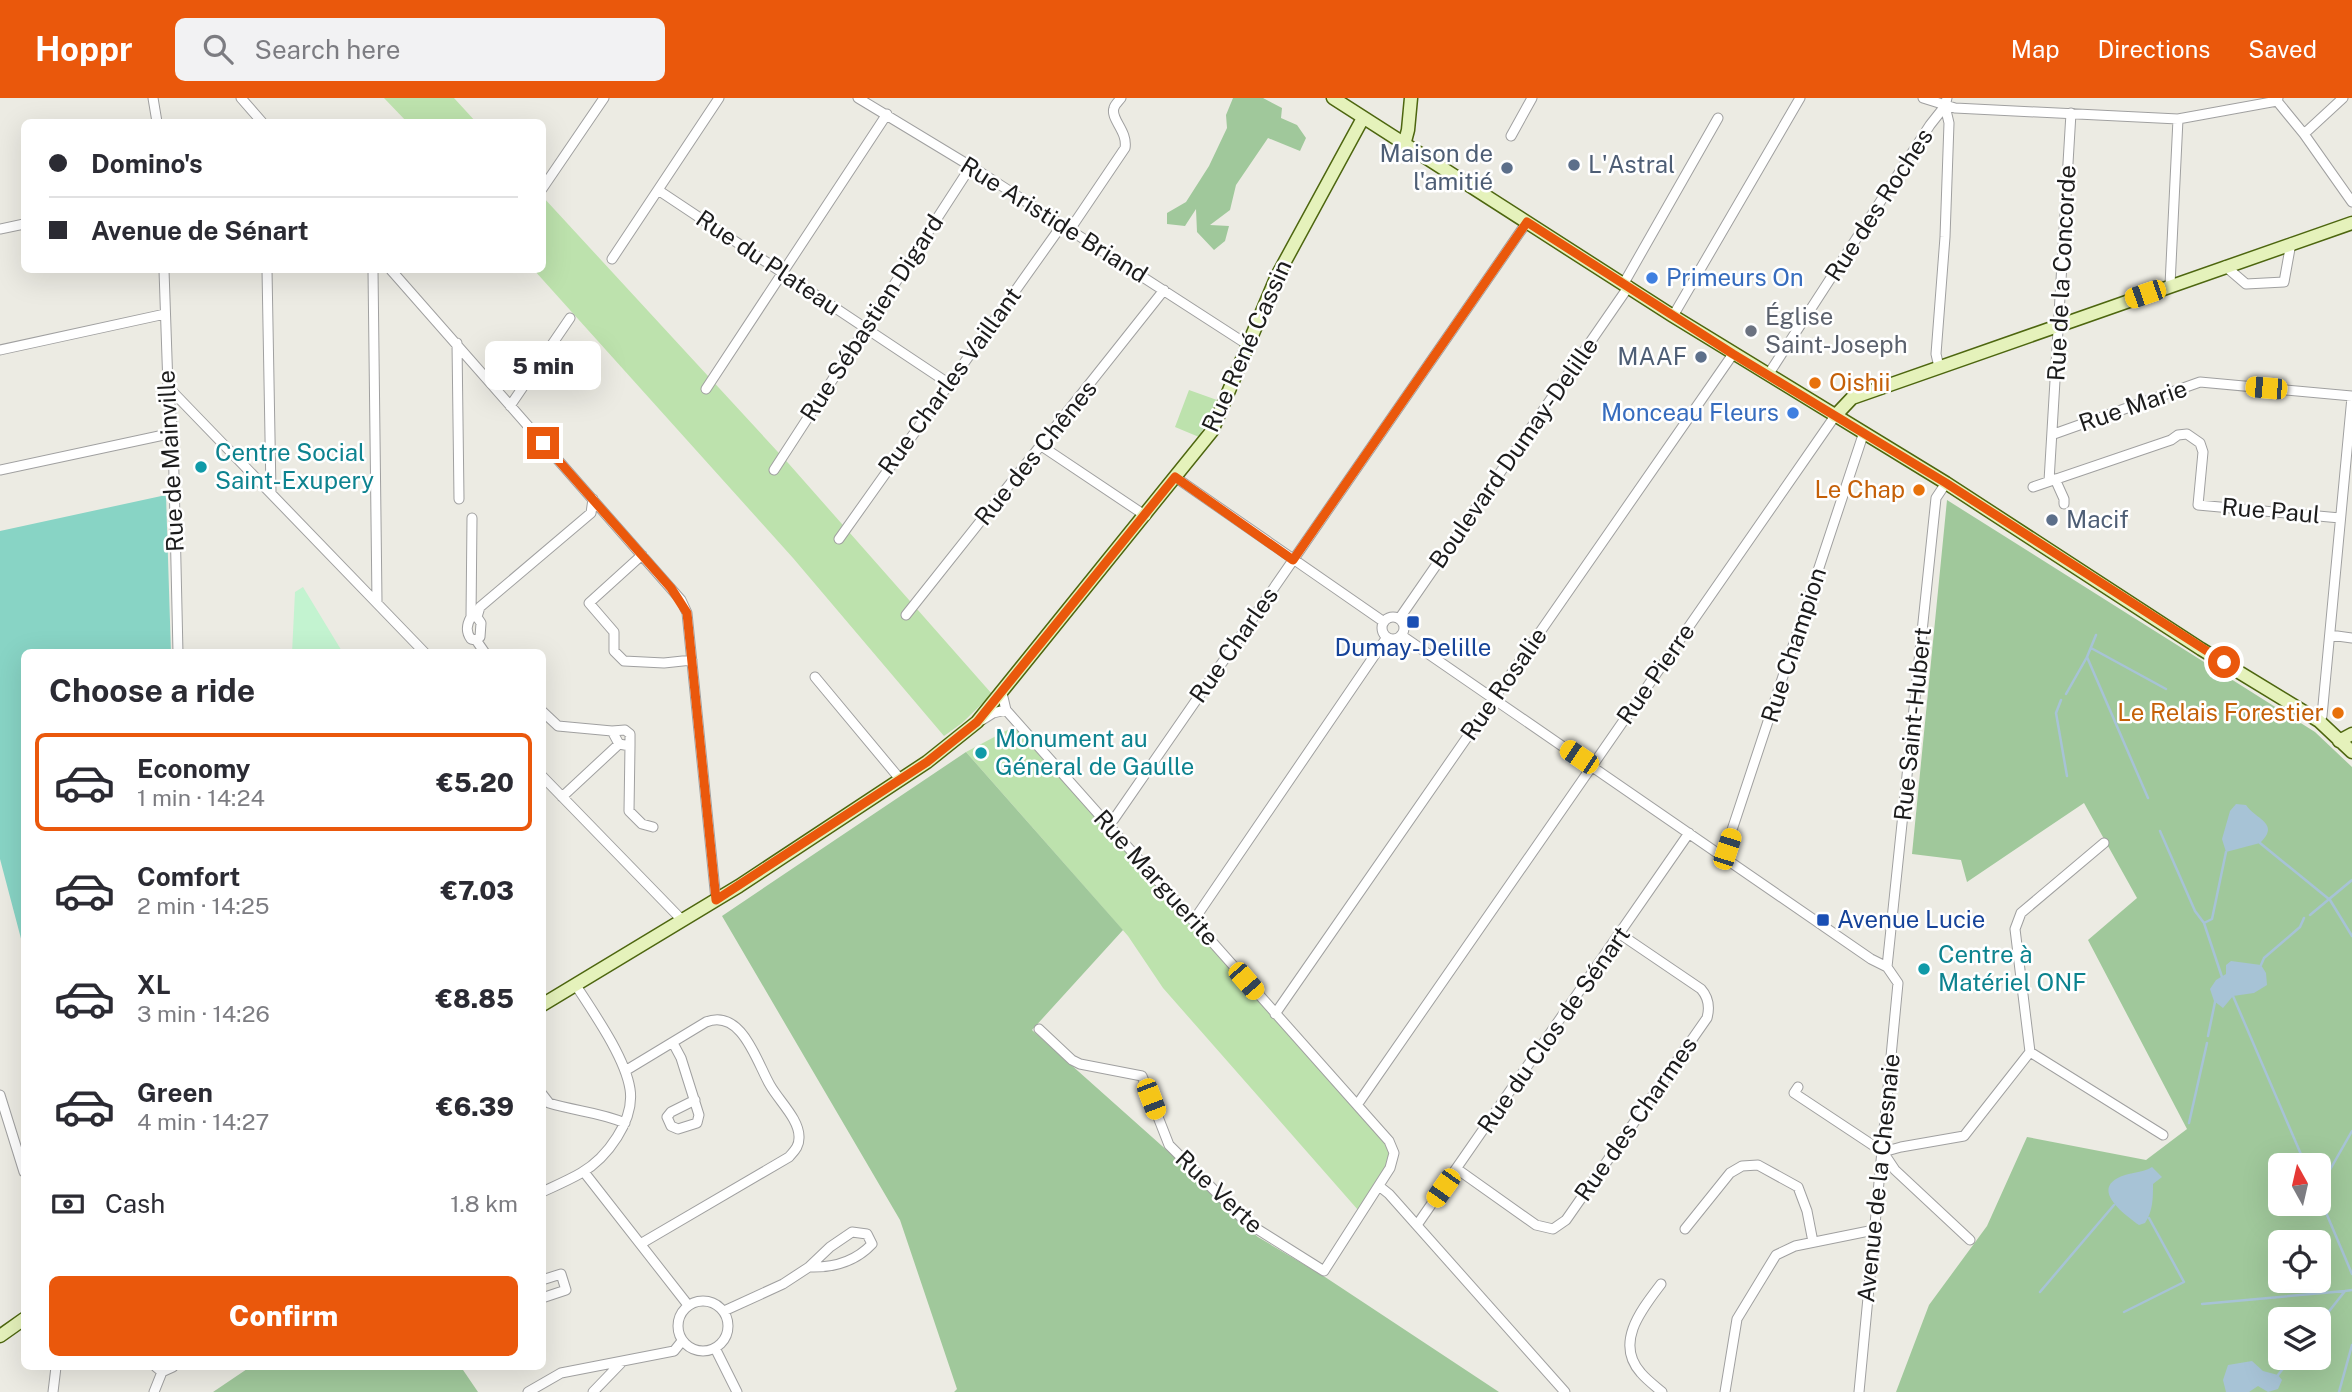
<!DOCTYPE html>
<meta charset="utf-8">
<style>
body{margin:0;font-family:"Public Sans",sans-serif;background:#f2f2f3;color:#2b2b33;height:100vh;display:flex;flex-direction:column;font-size:26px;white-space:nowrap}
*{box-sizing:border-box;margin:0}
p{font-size:23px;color:#7c7c81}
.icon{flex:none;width:38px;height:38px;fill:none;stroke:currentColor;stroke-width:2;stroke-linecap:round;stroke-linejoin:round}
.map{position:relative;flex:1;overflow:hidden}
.panel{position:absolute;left:21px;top:551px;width:525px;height:721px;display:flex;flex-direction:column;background:#fff;border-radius:10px;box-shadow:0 7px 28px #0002}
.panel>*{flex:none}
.banner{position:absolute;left:21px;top:21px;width:525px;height:154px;border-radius:10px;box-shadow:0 7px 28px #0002;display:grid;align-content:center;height:154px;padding:0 28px;background:#fff}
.needle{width:46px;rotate:352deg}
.fabs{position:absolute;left:2268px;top:1055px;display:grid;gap:14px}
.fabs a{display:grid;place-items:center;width:63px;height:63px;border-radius:10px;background:#fff;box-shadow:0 7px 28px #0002;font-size:35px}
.end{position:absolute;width:32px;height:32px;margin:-16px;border:9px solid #ea580c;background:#fff;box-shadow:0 0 0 4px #fff}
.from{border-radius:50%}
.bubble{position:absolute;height:49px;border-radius:10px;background:#fff;box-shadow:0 7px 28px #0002;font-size:23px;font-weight:800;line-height:49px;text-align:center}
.car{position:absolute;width:21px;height:42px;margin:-21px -10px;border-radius:9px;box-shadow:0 0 5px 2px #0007;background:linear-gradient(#f5c518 24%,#345 0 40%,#f5c518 0 76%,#345 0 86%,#f5c518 0)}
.banner b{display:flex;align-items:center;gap:24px;height:66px;font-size:26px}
.banner b+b{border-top:2px solid #e1e1e2}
.banner i{width:18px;height:18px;background:#2b2b33}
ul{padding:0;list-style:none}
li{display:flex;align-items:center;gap:21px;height:98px;margin:0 14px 10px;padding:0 14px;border:4px solid transparent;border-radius:10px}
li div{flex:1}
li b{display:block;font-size:26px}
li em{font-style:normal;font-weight:800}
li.active{border-color:#ea580c}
li>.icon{width:63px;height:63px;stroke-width:1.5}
h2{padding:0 28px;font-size:32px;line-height:84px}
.pay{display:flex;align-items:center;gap:18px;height:77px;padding:0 28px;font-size:26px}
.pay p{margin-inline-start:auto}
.action{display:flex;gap:14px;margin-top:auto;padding:14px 28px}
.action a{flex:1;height:80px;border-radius:10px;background:#ea580c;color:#fff;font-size:28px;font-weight:800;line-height:80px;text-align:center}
header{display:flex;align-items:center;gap:42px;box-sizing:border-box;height:98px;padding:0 35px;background:#ea580c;color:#fff}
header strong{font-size:33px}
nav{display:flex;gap:38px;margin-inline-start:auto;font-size:24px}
.search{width:490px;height:63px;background:#f2f2f3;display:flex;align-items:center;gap:18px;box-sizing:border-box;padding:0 24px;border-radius:10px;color:#7c7c81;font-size:26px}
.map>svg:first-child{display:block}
.grass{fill:#bde2ad}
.forest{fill:#a0c89b;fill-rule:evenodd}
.park{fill:#c3f3d0}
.pitch{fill:#88d4c5}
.water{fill:#a7c3d6}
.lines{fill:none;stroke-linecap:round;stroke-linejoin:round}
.stream{stroke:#a7c3d6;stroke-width:2.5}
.street-casing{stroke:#a0a0a0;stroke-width:11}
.secondary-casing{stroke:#4d660f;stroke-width:15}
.street{stroke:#fff;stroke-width:9}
.secondary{stroke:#e5f2bb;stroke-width:12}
.route{stroke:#ea580c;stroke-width:9}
.service-dot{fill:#5c6f8a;stroke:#fff;stroke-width:2.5}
.shop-dot{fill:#3f7fe0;stroke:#fff;stroke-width:2.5}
.worship-dot{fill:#6b7280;stroke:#fff;stroke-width:2.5}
.food-dot{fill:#e8710a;stroke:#fff;stroke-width:2.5}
.culture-dot{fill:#0f9aa8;stroke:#fff;stroke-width:2.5}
.transit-dot{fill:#1a4fb4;stroke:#fff;stroke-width:2.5}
.labels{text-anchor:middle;stroke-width:5;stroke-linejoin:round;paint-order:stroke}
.service-label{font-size:24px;fill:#4e5e75;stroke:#fff;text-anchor:end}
.street-label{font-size:24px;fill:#1c1c1c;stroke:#fff}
.shop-label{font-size:24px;fill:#366cbe;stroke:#fff;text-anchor:start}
.worship-label{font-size:24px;fill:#5b616d;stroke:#fff;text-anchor:start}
.food-label{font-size:24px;fill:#c56008;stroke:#fff;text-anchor:end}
.culture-label{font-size:24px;fill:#0d838f;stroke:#fff;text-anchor:start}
.transit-label{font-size:24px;fill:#164399;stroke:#fff}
</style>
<header>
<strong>Hoppr</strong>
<div class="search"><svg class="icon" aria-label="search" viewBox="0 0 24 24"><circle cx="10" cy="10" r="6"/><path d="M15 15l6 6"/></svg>Search here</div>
<nav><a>Map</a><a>Directions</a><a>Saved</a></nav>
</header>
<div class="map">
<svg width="2352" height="1294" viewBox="0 0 2352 1294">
<rect width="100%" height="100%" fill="#ecebe3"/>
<path class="grass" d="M384,0H454L476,24H407Z
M543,99L789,366L992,596L962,625L944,638L793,460L534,172H542Z
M1189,292L1217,302L1199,339L1175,329Z
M1015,628L1389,1050V1064L1358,1112L1163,890L1128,838L966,654Z"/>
<path class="forest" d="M1233,0H1263L1282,10L1281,20L1297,27L1306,40L1300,53L1268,40L1236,87L1230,112L1210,127L1229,128L1225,143L1214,152L1197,134L1196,111L1185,128L1167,126V115L1186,104L1209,68L1227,30L1226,17Z
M1947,402L2315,634L2352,669V1294H1896L1929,1207L1987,1128L2027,1039L2146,1062L2187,1031L2088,842L2137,800L2084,705L1967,784L1961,762L1912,756ZM2280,1068H2319V1106H2280ZM2280,1144H2319V1183H2280ZM2280,1222H2319V1260H2280Z
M966,654L1123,832L1032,932L1189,1072L1235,1120L1258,1139L1325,1179L1499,1294H954L957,1291L900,1122L722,818Z
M250,1269H461L478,1294H213Z"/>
<path class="park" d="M303,489L343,555H292L295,494Z"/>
<path class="pitch" d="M166,397L171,555H24V852L0,761V433Z"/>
<path class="water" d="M2236,706L2246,707C2255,721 2281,725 2260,745L2226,754L2222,741L2230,713Z
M2231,863L2261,867L2266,875L2267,887L2254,895L2233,898L2223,910L2214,903L2210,891L2216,882L2226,876V867Z
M2152,1069L2162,1079L2153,1086C2153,1100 2153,1113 2145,1125L2139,1127C2122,1115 2088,1089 2125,1077C2135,1074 2144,1074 2152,1069Z
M2252,1263L2263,1273L2278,1277L2282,1282L2278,1291L2268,1294L2258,1288L2249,1294H2226L2223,1282L2228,1267Z"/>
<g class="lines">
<path class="stream" d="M2091,550L2166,591
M2087,559L2148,700
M2066,596L2087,559L2096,537
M2061,602L2056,615L2067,678
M2160,733L2195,813L2204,825L2222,879
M2260,745L2330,802L2352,838
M2310,817L2352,782
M2204,825L2212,821L2226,754
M2261,867L2264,860L2300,829L2304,820
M2233,898L2306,1068
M2208,938L2215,904
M2189,1025L2207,945
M2319,1091L2352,1033
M2319,1098L2352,1176
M2040,1194L2114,1107
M2202,1206L2345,1193
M2124,1214L2184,1184L2149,1120
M2319,1226L2345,1193L2352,1192
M2278,1277L2291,1260
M2339,1294L2352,1247"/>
<defs>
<path id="street" d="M153,0L157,24
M241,0L262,24
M858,0L977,72L1248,247
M1923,0L1955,10L2178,21L2277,3
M2278,0L2277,3L2304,36L2352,104
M2304,36L2343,0
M1511,38L1532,0
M542,91L604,0
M658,92L948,285
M0,131L24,126
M612,161L719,0
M2225,168L2246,186L2284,184L2291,145
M164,172L168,289L173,335L178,555
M267,172L271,394
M373,172L377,504
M391,172L681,502L687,515L716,802
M1624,185L1718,20
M2170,187L2178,21
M1673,218L1800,0
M457,245L459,401
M0,252L165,216
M1939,269L1936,256L1945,139L1949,25L1945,8L1947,0
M1768,277L1930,27L1945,8
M168,289L425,555
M706,291L887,16
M510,308L570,220
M2054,336L2200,284L2352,298
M1040,347L1146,418
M0,372L173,335
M774,372L971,68
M1175,379L1384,524
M2055,381L2064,401V406
M2049,383L2071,15
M2033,389L2171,342L2178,337L2187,336L2200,345L2203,354L2198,407L2340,420
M839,441L1057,134L1073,127L1125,50C1128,33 1110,21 1114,10C1115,6 1119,3 1121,0
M642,457L589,505L614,534V553L624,563L664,565L692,562
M906,517L1164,192
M471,519L472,420
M471,519H477L481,525L480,539L476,542L471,541C465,533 467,526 471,519Z
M477,519L480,509L591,415L593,401
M1382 530a11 11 0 1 1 22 0a11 11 0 1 1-22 0Z
M1399,521L1629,188
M1401,537L1871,861L1887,869L1898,885L1859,1294
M2330,537L2352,540
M476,542L485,555
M815,579L900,681
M1002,595L1006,612L1389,1043L1394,1055L1390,1070L1324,1173L1246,1124L1169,1047L1142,978L1080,966L1072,962L1039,931
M542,613L558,628L612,633
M982,622L993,615L1006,612
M2319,623L2322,618L2352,299
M625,632L630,636V648L619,646L612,633Z
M630,648L629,713L642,726L653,729
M542,678L682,822
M562,699L619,646
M1108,727L1114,721L1527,124
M1723,759L1864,334
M1192,820L1198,816L1387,539
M1887,869L1936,400L1946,385
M1275,916L1733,256
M673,945L681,960L699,1017L697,1025L678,1031L671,1028L667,1019L671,1014L695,1002
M2030,954L2163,1037
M625,973L706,924C742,910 757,965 770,987C779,1003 800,1022 799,1040C799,1049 794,1053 789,1059L642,1145
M1798,989L1794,995L1883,1054L1895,1072L1970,1142
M542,996L549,1005C574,1013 600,1014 625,1025
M0,997L24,1074
M1357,1007L1835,318
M1883,1054L1901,1049L1964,1038L2030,954L2015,831L2021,815L2104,745
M1457,1071L1536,1127L1553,1131L1566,1122L1707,920C1710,909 1709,900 1701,891L1620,836
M584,1074L688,1207
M1379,1088L1389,1096L1565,1294
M542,1094C555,1088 569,1082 581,1075C607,1060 635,1022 630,991C625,959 593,914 575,886
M1417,1127L1689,735
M1685,1131L1730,1075L1742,1068L1758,1067L1798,1089L1807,1113L1813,1144
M542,1182L561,1176L566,1192L542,1200
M1661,1186C1642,1211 1614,1245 1641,1275C1647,1282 1655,1288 1662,1294
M678 1228a25 25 0 1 1 50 0a25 25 0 1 1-50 0Z
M724,1213L783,1186L809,1169L830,1149L852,1134L867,1136L872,1146C855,1164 834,1170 809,1169
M715,1250L737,1294
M156,1269L162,1274L173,1269
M53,1294L56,1269
M154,1294L162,1274
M528,1294L561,1275L674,1253L682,1243
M593,1294L621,1265
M1725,1294L1737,1221L1776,1157L1795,1148L1874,1132"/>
<path id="secondary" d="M1333,0L1673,218L1946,385L2201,551L2319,623L2352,654
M1404,47L1408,32L1411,0
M1835,318L1852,300L2352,125
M2339,643L2352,636
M542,907L739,788L927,664L977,624L1212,333L1277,178L1363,20
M0,1238L24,1221"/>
</defs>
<use href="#street" class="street-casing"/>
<use href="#secondary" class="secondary-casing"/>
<use href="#street" class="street"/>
<use href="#secondary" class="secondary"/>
</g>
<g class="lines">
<path class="route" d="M543,345L671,490L687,515L716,802L927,664L977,624L1175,379L1293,462L1527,124L1733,256L1946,385L2224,564"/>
</g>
<g class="service-dot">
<circle cx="1574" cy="67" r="7"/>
<circle cx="1507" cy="70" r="7"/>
<circle cx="1701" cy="259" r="7"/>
<circle cx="2052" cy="422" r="7"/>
</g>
<g class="shop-dot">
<circle cx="1652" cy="180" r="7"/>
<circle cx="1793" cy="315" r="7"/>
</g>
<circle class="worship-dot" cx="1751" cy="233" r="7"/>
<g class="food-dot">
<circle cx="1815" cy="285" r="7"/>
<circle cx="1919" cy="392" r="7"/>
<circle cx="2338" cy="615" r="7"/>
</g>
<g class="culture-dot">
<circle cx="201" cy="369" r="7"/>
<circle cx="981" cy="655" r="7"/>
<circle cx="1924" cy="871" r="7"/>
</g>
<g class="transit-dot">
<rect x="1406" y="517" width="14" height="14" rx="3.5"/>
<rect x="1816" y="815" width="14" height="14" rx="3.5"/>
</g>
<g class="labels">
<g class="service-label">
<text x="1493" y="64">Maison de<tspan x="1493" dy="28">l'amitié</tspan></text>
<text x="1588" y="75" text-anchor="start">L'Astral</text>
<text x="1687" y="267">MAAF</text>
<text x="2066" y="430" text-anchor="start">Macif</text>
</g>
<g class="street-label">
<text transform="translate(1879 107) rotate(-57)" y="8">Rue des Roches</text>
<text transform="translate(1054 122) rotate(32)" y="8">Rue Aristide Briand</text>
<text transform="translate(768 165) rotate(34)" y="8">Rue du Plateau</text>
<text transform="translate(2062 175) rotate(-87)" y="8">Rue de la Concorde</text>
<text transform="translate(872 220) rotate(-57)" y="8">Rue Sébastien Digard</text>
<text transform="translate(1247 248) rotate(-66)" y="8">Rue René Cassin</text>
<text transform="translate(950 283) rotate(-54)" y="8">Rue Charles Vaillant</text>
<text transform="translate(2133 308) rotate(-19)" y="8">Rue Marie</text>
<text transform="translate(1036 355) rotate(-51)" y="8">Rue des Chênes</text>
<text transform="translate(1514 355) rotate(-55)" y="8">Boulevard Dumay-Delille</text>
<text transform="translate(171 363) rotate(-93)" y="8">Rue de Mainville</text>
<text transform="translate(2271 413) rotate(5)" y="8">Rue Paul</text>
<text transform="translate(1234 547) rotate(-55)" y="8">Rue Charles</text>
<text transform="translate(1794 547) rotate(-72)" y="8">Rue Champion</text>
<text transform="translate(1656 576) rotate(-55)" y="8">Rue Pierre</text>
<text transform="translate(1504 586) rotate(-55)" y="8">Rue Rosalie</text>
<text transform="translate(1913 626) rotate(-84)" y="8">Rue Saint-Hubert</text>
<text transform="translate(1156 780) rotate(48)" y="8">Rue Marguerite</text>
<text transform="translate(1554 932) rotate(-55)" y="8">Rue du Clos de Sénart</text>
<text transform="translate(1636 1021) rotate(-55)" y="8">Rue des Charmes</text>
<text transform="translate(1879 1080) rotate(-84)" y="8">Avenue de la Chesnaie</text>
<text transform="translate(1219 1094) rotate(43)" y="8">Rue Verte</text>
</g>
<g class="shop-label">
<text x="1666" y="188">Primeurs On</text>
<text x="1779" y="323" text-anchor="end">Monceau Fleurs</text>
</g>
<g class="worship-label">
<text x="1765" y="227">Église<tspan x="1765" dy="28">Saint-Joseph</tspan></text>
</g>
<g class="food-label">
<text x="1829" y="293" text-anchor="start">Oishii</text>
<text x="1905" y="400">Le Chap</text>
<text x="2324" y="623">Le Relais Forestier</text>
</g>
<g class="culture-label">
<text x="215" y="363">Centre Social<tspan x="215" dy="28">Saint-Exupery</tspan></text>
<text x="995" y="649">Monument au<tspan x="995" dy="28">Géneral de Gaulle</tspan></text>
<text x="1938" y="865">Centre à<tspan x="1938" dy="28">Matériel ONF</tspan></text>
</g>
<g class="transit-label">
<text x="1413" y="558">Dumay-Delille</text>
<text x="1837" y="830" text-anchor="start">Avenue Lucie</text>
</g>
</g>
</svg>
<div class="fabs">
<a><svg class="needle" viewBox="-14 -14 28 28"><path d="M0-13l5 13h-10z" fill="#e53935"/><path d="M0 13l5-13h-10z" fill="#7c7c81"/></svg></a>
<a><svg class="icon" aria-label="locate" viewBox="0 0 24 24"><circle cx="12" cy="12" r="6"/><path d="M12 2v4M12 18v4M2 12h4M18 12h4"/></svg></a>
<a><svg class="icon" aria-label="layers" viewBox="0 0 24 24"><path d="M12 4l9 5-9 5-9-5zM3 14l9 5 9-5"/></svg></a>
</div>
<i class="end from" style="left:2224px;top:564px"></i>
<i class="end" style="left:543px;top:345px"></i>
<div class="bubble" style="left:485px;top:243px;width:116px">5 min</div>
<i class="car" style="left:2145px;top:196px;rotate:251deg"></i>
<i class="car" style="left:2266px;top:290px;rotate:275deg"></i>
<i class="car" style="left:1579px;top:659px;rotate:304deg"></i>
<i class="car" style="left:1727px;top:751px;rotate:18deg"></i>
<i class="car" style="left:1246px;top:883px;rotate:139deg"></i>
<i class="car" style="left:1151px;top:1001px;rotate:159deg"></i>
<i class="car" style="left:1443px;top:1090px;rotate:215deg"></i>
<div class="banner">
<b><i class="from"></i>Domino's</b>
<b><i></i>Avenue de Sénart</b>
</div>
<section class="panel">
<h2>Choose a ride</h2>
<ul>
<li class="active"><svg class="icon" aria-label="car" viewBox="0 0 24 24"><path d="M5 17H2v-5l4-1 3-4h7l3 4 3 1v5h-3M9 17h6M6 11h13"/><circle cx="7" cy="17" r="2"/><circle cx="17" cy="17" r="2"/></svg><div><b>Economy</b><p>1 min · 14:24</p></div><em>€5.20</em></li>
<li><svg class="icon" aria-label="car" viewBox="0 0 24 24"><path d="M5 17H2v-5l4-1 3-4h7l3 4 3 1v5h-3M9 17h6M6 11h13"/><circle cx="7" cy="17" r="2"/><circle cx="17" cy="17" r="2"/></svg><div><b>Comfort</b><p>2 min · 14:25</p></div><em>€7.03</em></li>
<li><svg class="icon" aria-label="car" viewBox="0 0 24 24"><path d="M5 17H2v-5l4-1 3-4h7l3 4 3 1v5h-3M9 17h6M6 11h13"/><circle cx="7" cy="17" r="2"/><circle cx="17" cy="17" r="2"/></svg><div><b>XL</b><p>3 min · 14:26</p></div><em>€8.85</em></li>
<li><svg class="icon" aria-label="car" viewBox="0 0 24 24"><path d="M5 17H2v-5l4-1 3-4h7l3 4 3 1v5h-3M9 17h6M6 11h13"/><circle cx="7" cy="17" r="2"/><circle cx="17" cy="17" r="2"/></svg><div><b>Green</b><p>4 min · 14:27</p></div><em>€6.39</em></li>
</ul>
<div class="pay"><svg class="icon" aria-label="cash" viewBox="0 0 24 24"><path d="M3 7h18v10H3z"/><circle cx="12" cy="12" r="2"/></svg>Cash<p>1.8 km</p></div>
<div class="action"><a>Confirm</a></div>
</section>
</div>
